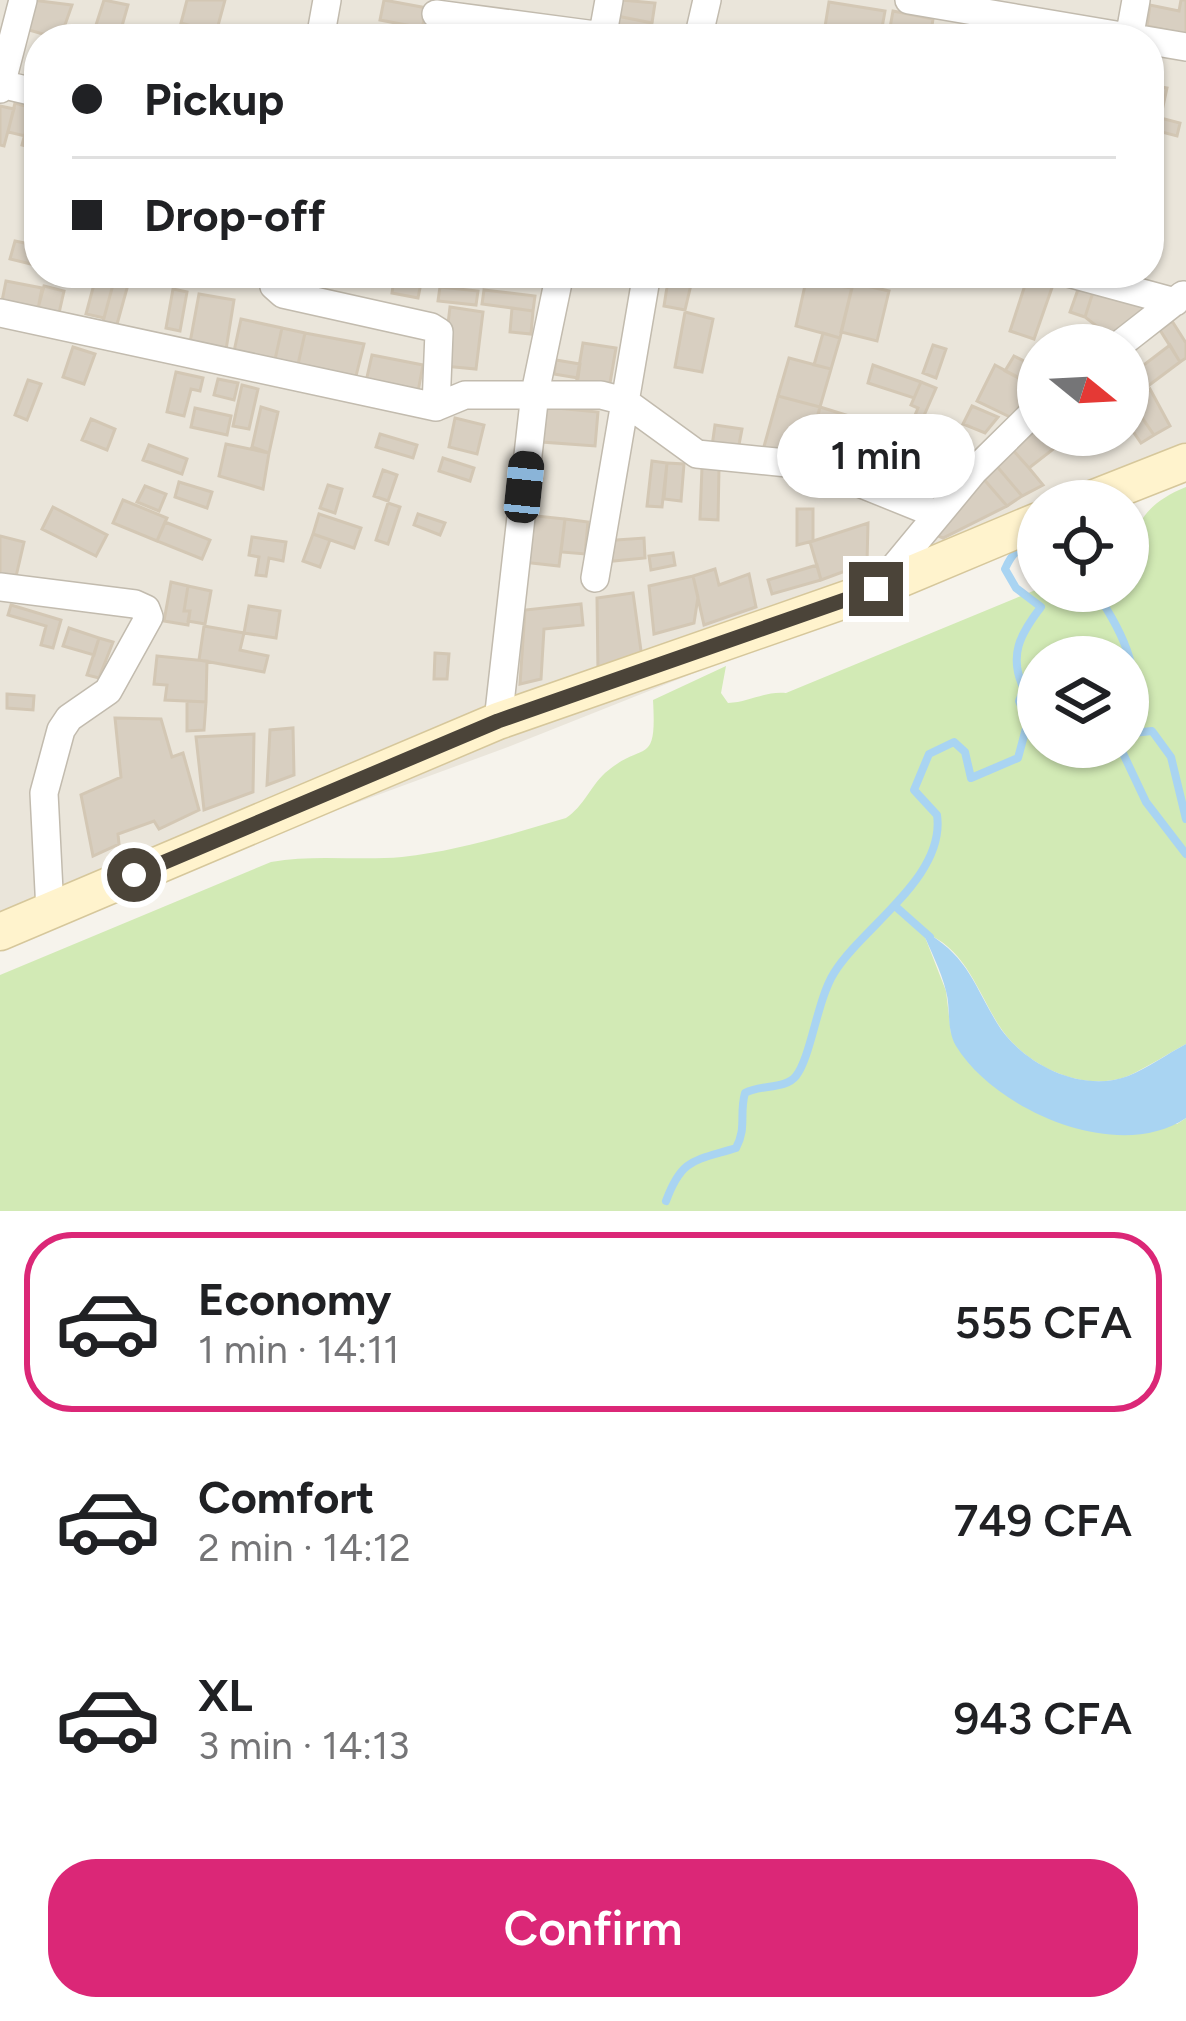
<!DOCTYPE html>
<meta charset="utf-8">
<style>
body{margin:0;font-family:Figtree,sans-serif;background:#f6f6f6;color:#202124;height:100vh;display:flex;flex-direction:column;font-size:45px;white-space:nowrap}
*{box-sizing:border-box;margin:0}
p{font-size:39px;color:#757577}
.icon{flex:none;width:66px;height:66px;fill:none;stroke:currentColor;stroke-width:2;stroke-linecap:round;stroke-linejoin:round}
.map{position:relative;height:1211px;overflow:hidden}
.panel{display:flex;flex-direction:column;background:#fff;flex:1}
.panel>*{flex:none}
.banner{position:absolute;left:24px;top:24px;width:1140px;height:264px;border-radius:48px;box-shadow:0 3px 9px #0004;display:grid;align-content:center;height:264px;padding:0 48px;background:#fff}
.needle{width:78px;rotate:108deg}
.controls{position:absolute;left:1017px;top:324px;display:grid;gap:24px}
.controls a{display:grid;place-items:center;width:132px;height:132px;border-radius:50%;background:#fff;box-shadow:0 3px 9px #0004;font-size:60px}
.end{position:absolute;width:54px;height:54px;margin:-27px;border:15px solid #4b4439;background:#fff;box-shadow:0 0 0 6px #fff}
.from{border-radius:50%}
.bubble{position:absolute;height:84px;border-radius:42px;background:#fff;box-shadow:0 3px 9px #0004;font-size:39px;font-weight:600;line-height:84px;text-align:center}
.car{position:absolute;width:36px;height:72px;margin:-36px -18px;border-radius:15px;box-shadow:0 0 9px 3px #0007;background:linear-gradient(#222 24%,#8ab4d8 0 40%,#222 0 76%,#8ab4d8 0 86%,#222 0)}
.banner b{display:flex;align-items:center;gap:42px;height:114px;font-size:45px}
.banner b+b{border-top:3px solid #e0e0e0}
.banner i{width:30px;height:30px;background:#202124}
ul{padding:21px 0 0;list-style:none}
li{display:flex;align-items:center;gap:36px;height:180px;margin:0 24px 18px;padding:0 24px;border:6px solid transparent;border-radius:48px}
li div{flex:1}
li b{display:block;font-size:45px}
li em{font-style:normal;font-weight:600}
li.selected{border-color:#db2777}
li>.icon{width:108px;height:108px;stroke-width:1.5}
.cta{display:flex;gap:24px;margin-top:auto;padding:24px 48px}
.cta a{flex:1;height:138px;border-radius:48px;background:#db2777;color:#fff;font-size:48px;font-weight:600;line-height:138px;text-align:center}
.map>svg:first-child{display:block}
.residential{fill:#eae5da;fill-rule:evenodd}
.green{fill:#d2eab5;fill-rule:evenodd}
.water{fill:#a9d4f2}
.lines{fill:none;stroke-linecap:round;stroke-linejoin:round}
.stream{stroke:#a9d4f2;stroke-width:8}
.building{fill:#d8cfc1;stroke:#d3c7b4;stroke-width:3}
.street-casing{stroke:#c2bbae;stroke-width:30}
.secondary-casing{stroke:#d6c79b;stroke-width:39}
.street{stroke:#fff;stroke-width:27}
.secondary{stroke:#fff3cd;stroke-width:36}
.route{stroke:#4b4439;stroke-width:15}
</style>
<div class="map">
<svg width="1186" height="1211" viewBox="0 0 1186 1211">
<rect width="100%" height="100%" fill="#f6f3ec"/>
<path class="residential" d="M0,0H1186V472L1117,501H1038V535L974,562L508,747L0,934ZM39,39H1149V273H39ZM1038,345H1128V435H1038Z"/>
<path class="green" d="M1186,487V1044C1167,1054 1148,1067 1128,1076C1082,1094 1022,1064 998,1024C976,988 965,948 923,932L946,991L951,1033L1177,1124L1186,1118V1211H0V975L271,862C314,854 358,861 402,857C459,851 511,834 566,818C584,806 590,787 605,773C644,739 657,769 653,700L726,666L721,693L728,703C750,702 764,691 786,693L1038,589L1128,591C1128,539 1134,508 1186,487ZM1038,657H1128V747H1038Z"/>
<path class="water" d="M922,930C967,955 972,981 997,1023C1021,1063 1081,1094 1128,1076C1148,1068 1167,1054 1186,1044V1118C1118,1164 995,1110 956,1046C946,1029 951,1009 946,991C941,970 930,950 922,930Z"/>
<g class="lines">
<path class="stream" d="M1095,591C1123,632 1147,679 1128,729
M1130,726L1133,733L1152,731L1171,757L1186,819
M1120,747L1146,802L1186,854
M895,906L930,937
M666,1201C682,1158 694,1161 736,1148C747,1128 739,1114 745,1093C760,1084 785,1090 796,1076C811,1057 817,1000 834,973C862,927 946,877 937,815L914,790L929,754L954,742L965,752L971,778L1018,758L1028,721L1019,701L1024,689C1008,656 1020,634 1041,607L1016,588L1005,569C1012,553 1021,544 1038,542"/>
</g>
<path class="building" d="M32,0L72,5L60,39L22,28Z
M104,0L128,5L120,33L96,25Z
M187,0H225L216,33L181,23Z
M384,0L427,8L422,28L380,20Z
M621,0L655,3L652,23L617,16Z
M1181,0H1186V34L1147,26L1150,5L1179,11Z
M829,2L885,11L880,39H823Z
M893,11L933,19L930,39H888Z
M617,16L652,23L648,39H613Z
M1149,85L1167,88L1162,111L1149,108Z
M15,103L32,108L25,136L8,132Z
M0,106L14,109L4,146L0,145Z
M32,108L39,109V150L22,145Z
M1153,116L1180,123L1177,136L1150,129Z
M15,241L39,246V266L10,259Z
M97,273L115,277L104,318L86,314Z
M650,273L693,276L685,310L664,306L667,287L648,281Z
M1029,273L1055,279L1034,339L1010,331Z
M115,277L129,281L116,328L102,325Z
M394,279L421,283L418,298L392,293Z
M6,281L42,288L38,309L2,301Z
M806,281L852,288L840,338L796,326Z
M1081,281L1095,286L1085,317L1070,312Z
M853,283L889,291L877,341L841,332Z
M44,286L64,291L59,313L38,308Z
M1095,286L1154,304L1113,339L1085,317Z
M440,287L478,291L476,305L438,301Z
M173,289L187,292L180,331L166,328Z
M484,290L535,296L533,311L482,304Z
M199,294L234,300L225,356L189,348Z
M450,307L483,312L476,369L443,366Z
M512,308L533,311L531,334L510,332Z
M685,312L713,319L702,372L675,367Z
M241,319L282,328L274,364L233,356Z
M1172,321L1186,343V358L1180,362L1160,330Z
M282,328L305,333L297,369L274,364Z
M305,333L364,344L354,384L297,369Z
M823,333L840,338L831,369L814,365Z
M583,343L616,348L609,389L576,384Z
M933,345L946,349L936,378L923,373Z
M1170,345L1180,362L1128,401V377Z
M73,347L95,354L84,384L63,377Z
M372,355L423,365L417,397L365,386Z
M1014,356L1038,368L1034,386L1005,371Z
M789,358L831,369L820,407L778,396Z
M556,360L580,364L578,378L554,374Z
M873,365L921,382L914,398L868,383Z
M995,365L1038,388L1010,417L977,401Z
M176,372L203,378L200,391L191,389L184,416L167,412Z
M218,379L238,383L234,400L214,395Z
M28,380L41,384L27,420L15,415Z
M921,382L936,388L915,436L900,430L905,419L912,422L918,408L911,405Z
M242,385L258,389L249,429L233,426Z
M1150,389L1170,426L1154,435L1131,402Z
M778,396L820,407L805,461L763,450Z
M1130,400L1154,435L1141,443L1128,424Z
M972,406L998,417L985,433L963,424Z
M261,407L278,412L269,453L252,447Z
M546,407L598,412L595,446L542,442Z
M820,407L846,415L842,427L817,420Z
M195,408L231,416L227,435L191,427Z
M455,418L484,425L477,454L449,447Z
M865,418L900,430L894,447L859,435Z
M91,419L115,429L107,450L82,440Z
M715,425L742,429L738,450L712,446Z
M1038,425V435H1047L1056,447L1029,468L1011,448Z
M906,432L964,455L941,485L892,466Z
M380,434L417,445L413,458L376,447Z
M226,444L269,453L263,489L219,476Z
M149,445L187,459L182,474L143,460Z
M1011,448L1029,468L1043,485L1022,496L995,464Z
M443,458L474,468L470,481L439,471Z
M652,461L667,463L662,507L647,506Z
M667,463L684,464L681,501L664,499Z
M995,464L1022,496L1007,506L981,476Z
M702,467L719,468L718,520L700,519Z
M383,470L397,475L388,501L374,496Z
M981,476L1007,506L943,538L934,534Z
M179,482L212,492L207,508L175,497Z
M328,485L342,489L335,513L320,508Z
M145,486L166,494L159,511L137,502Z
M123,500L167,518L157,541L113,523Z
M388,503L400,507L388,544L376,540Z
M53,507L107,535L96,556L42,529Z
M797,509H813V541L797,545Z
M319,514L361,528L354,548L313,534Z
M418,514L445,523L440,535L414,525Z
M527,515L565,519L559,566L522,562Z
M565,519L588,522L585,554L561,552Z
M165,522L210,540L202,559L157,541Z
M868,523L867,563L821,580L810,542Z
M313,534L330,540L320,567L303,561Z
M0,536L24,542L14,585L0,582Z
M252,537L286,542L283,561L269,558L266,576L256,575L259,557L249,555Z
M644,538L645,558L603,562V541Z
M673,553L675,565L651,570L649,556Z
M817,565L821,580L772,594L768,580Z
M715,569L719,585L749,574L756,607L704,625L693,576Z
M693,576L698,597L694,623L654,634L649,586Z
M171,582L188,586L184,611H190L188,625L164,621Z
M188,586L211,591L205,624L188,621L190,611H184Z
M633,593L642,658L598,671L597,598Z
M581,604L583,625L544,629L541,679L520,684L525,610Z
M11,605L61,620L53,648L41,645L46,626L8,615Z
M249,606L280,611L276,638L244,633Z
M204,626L244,633L240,650L268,656L264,672L199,660Z
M69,628L99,638L94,655L63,646Z
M99,638L113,642L99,678L87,675Z
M435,653L449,654L447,679H434Z
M157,656L207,661L206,702L165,700L167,685L154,684Z
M7,694L34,696L33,710L7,708Z
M187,701L206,702L204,730L187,731Z
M115,718L161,719L172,757L183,753L199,810L159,829L154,821L118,834L119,844L93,856L81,795L121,777Z
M293,728L294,775L267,785L270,730Z
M254,734L253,792L204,810L196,737Z"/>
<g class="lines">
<defs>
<path id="street" d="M909,0L1186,47
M436,14L603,36
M320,39L327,0
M602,39L609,0
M698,39L707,0
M1129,39L1136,0
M0,84L39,93
M0,89L23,0
M277,273L274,286L283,294L431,327L439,332L436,407
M1068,273L1175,302
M0,313L436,407L465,395H601L624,401L697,454L817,466L936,514
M1119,345L1183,295
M595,578L647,273
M0,587L135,604L146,609L149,617L108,691L69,718L61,730L44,793L50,911
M877,588L974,471L1038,408
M498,721L535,393L560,273"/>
<path id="secondary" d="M1087,501L1186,462
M0,932L498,721L876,589L1038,521"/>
</defs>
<use href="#street" class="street-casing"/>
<use href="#secondary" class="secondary-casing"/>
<use href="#street" class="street"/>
<use href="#secondary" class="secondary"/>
</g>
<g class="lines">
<path class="route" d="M134,875L498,721L876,589"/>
</g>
</svg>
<div class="controls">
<a><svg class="needle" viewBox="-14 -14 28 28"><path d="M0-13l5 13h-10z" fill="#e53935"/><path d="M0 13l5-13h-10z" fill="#757577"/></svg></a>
<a><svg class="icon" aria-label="locate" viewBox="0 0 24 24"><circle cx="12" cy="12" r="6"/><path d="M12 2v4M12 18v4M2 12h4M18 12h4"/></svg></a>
<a><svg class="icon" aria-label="layers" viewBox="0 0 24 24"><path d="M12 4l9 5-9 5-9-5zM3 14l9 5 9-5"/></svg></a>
</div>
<i class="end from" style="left:134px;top:875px"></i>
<i class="end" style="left:876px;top:589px"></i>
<div class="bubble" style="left:777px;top:414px;width:198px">1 min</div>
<i class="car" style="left:524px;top:487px;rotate:6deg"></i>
<div class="banner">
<b><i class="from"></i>Pickup</b>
<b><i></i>Drop-off</b>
</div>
</div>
<section class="panel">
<ul>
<li class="selected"><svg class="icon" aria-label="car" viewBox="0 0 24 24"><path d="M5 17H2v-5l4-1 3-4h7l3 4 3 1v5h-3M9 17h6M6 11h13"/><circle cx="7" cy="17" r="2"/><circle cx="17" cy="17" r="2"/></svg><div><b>Economy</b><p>1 min · 14:11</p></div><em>555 CFA</em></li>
<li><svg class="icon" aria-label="car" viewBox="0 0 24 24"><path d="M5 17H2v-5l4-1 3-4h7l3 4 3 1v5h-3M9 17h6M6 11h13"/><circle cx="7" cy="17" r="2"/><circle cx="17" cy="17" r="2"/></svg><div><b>Comfort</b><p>2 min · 14:12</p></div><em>749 CFA</em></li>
<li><svg class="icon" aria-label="car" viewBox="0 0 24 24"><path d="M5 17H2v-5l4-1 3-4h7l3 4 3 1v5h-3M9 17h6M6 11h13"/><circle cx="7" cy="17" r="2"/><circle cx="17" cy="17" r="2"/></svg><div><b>XL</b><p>3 min · 14:13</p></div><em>943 CFA</em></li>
</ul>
<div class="cta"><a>Confirm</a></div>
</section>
